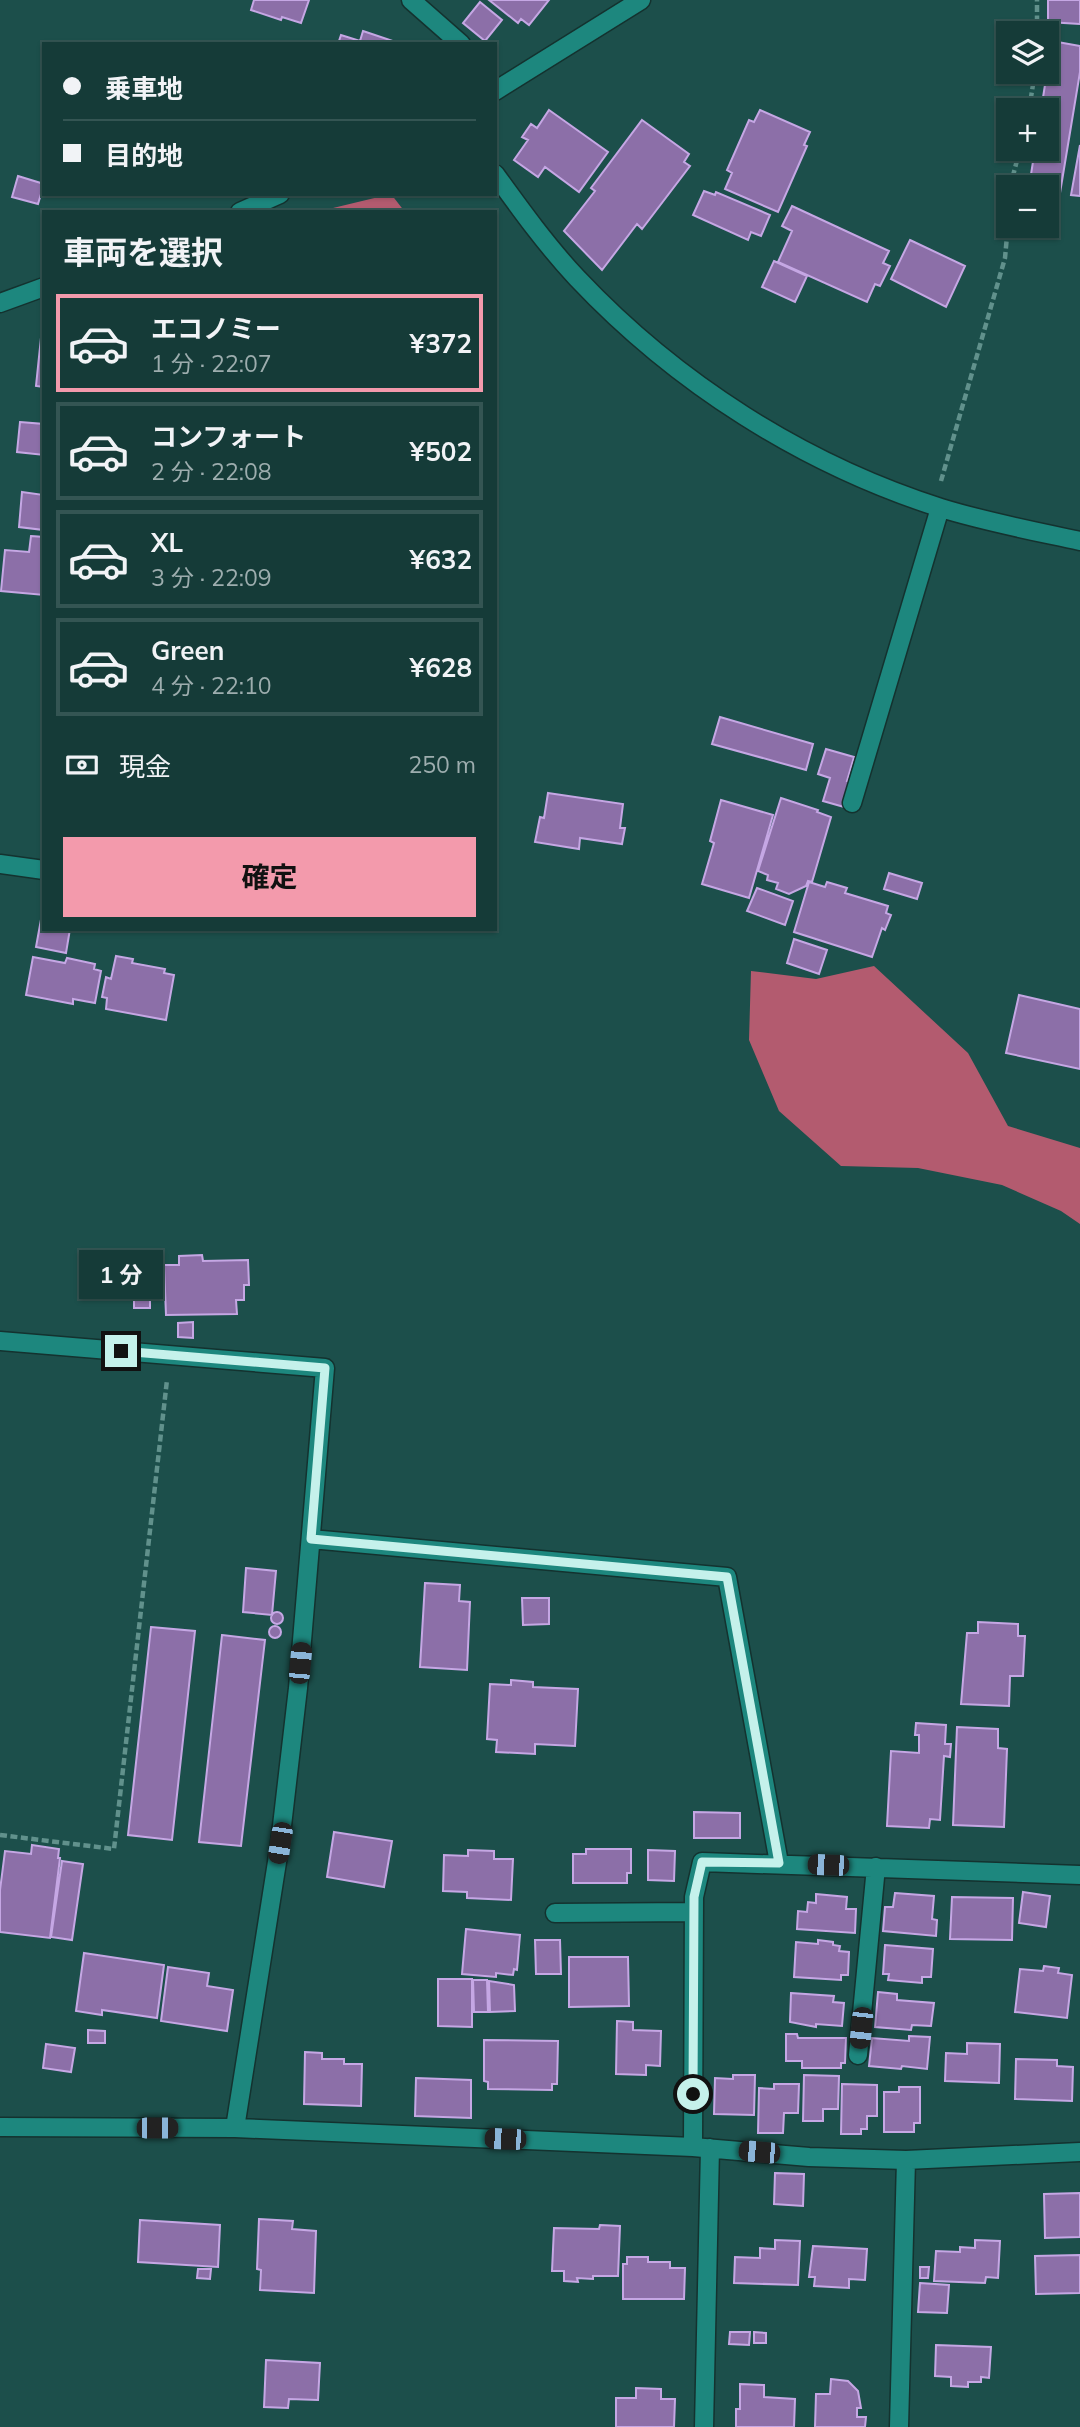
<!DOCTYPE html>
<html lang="ja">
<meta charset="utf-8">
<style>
body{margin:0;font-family:Mulish,"Noto Sans JP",sans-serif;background:#1e4240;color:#f1f3f6;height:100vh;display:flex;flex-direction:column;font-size:26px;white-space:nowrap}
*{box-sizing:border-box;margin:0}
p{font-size:23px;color:#9dadae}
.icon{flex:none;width:38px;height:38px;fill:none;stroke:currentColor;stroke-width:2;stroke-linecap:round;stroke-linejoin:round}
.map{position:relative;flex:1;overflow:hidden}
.panel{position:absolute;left:42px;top:210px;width:455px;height:721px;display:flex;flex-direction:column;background:#153b38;border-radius:0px;box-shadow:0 2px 5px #0004,0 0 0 2px #345553}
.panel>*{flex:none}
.top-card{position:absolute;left:42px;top:42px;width:455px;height:154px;border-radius:0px;box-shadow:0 2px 5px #0004,0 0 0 2px #345553;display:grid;align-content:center;height:154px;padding:0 21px;background:#153b38}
.buttons{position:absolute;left:996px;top:21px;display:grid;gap:14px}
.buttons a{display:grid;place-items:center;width:63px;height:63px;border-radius:0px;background:#153b38;box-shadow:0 2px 5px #0004,0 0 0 2px #345553;font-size:35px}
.end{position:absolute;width:32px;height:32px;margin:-16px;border:9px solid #c5f1eb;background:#111;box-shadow:0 0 0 4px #111}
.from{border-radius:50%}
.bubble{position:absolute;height:49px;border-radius:0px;background:#153b38;box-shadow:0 2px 5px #0004,0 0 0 2px #345553;font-size:23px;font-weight:700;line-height:49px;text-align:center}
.car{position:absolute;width:21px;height:42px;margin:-21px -10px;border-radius:9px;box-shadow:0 0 5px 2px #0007;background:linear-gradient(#222 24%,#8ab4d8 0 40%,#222 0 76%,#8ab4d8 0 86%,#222 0)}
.top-card b{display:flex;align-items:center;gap:24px;height:66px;font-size:26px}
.top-card b+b{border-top:2px solid #345553}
.top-card i{width:18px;height:18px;background:#f1f3f6}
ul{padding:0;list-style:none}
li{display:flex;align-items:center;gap:21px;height:98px;margin:0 14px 10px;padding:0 7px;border:4px solid #345553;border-radius:0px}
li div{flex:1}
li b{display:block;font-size:26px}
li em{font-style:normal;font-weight:700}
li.selected{border-color:#f39aac}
li>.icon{width:63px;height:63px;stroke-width:1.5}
h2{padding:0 21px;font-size:32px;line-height:84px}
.pay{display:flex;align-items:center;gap:18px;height:77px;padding:0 21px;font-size:26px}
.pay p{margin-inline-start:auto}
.cta{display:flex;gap:14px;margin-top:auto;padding:14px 21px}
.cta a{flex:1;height:80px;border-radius:0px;background:#f39aac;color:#111;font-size:28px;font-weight:700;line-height:80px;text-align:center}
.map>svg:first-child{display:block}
.forest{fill:#b35b6f}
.building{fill:#8c6fa8;stroke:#c5a7e4;stroke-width:2}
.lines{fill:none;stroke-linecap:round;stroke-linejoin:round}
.minor-casing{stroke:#14322f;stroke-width:21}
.path{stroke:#61918c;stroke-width:4.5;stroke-dasharray:7 3.5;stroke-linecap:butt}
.minor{stroke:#1d877e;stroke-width:18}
.route{stroke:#c5f1eb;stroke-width:9}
</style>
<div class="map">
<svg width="1080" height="2427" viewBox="0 0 1080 2427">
<rect width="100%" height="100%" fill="#1c4f4b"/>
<path class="forest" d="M391,194L405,212H329L333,208Z
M874,966L968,1053L1008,1126L1080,1148V1224L1061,1211L1002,1185L918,1168L841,1166L779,1111L749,1040L751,971L816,979Z"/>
<path class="building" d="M254,0H309L301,23L282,17L281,20L251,10Z
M489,0H549L529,25L521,19L518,23Z
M1048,0H1080V24L1048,22Z
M480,2L502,20L485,41L463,23Z
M363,31L396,42L395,44H338L341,35L360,41Z
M1052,41L1080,46V72L1060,193L1046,191V187H1029L1035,149H1046V110H1041Z
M549,110L608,152L579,192L545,167L538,177L514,160L528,140L522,137L531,124L537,128Z
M760,110L810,132L804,145L807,146L778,212L725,189L732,173L727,170L749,120L754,122Z
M642,120L689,154L684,162L690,166L642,229L637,224L602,270L564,231L595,191L591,188Z
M1080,145V196L1071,195Z
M18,176L44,184L38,204L12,197Z
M704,191L715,195L716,192L770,215L761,236L751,232L748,240L693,215Z
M792,206L889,251L883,263L890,266L880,286L875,284L867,302L778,262L792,231L782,226Z
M910,240L965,266L946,307L891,279Z
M774,261L807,276L795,302L762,287Z
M42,328H44V387L36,386Z
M20,422L44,424V455L17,452Z
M22,492L44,495V530L19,527Z
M31,536L44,537V595L1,591L5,550L29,552Z
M720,717L813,744L806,770L712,744Z
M826,749L854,757L847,781L851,782L844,807L823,801L830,778L818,774Z
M548,793L623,804L620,828H625L622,844L580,838L579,849L535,842L540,817L544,818Z
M781,798L818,810L817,812L831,817L812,882L808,881L806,886L789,894L776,889L778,883L767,880L768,875L758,871Z
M721,800L773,815L749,898L702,884L714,843L710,841Z
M889,873L922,883L917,899L884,889Z
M809,882L825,887L827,882L847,888L845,893L888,906L886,913L891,915L885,930L882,928L872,957L794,932Z
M757,888L793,901L785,925L747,911Z
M44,903V929H70L66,953L36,947Z
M794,939L827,950L819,974L787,963Z
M116,956L133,959L132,963L165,969L164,973L174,975L166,1020L106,1009L107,998L102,997L106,977L111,979Z
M33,957L65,963L67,958L95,964L94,969L101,971L95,1003L73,999V1004L26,995Z
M1019,995L1080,1009V1069L1006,1053Z
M202,1255L203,1261L248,1260L249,1285H244V1300H236L237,1314L166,1315L164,1265H179V1256Z
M134,1277H150V1308H134Z
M193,1322V1338L178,1337V1323Z
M246,1568L276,1571L272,1615L243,1612Z
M425,1583L460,1585L459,1601L470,1602L467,1670L420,1667Z
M522,1598H549V1624L523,1625Z
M271 1618a6 6 0 1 1 12 0a6 6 0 1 1-12 0Z
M978,1622L1018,1624V1636H1025L1023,1676H1010L1009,1706L961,1704L967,1633H978Z
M269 1632a6 6 0 1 1 12 0a6 6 0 1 1-12 0Z
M151,1627L195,1631L172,1840L128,1835Z
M222,1635L265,1640L241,1846L199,1842Z
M511,1680L533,1682V1687L578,1689L575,1746L535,1744V1754L496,1752L497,1740L487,1739L490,1684L511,1685Z
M916,1723L946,1725L945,1744H951L950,1757L944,1756L940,1820L930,1819L929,1828L887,1826L891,1751L919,1753V1735H915Z
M957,1727L998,1729V1748L1007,1749L1004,1827L953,1825Z
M694,1812L740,1813V1838H694Z
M334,1832L392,1841L384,1887L327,1877Z
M32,1845L59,1849L58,1858H60L50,1938L0,1932V1890L5,1851L31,1854Z
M586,1849H631V1873H627V1883H573V1854H586Z
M468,1850L494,1851V1859H513L511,1900L467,1898V1892L443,1891L444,1855L468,1856Z
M648,1850L675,1851L674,1881L648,1880Z
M62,1861L83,1864L72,1940L51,1937Z
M1023,1892L1050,1896L1046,1927L1019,1923Z
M895,1893L934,1896L932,1919L937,1920L936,1936L883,1931L885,1907H893Z
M816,1894L847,1897L846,1909H856L855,1933L797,1929L798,1911L807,1912L808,1902L816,1903Z
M952,1897L1013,1898L1012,1940L950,1939Z
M466,1929L520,1935L517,1970L514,1969L513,1975L496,1973V1977L462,1974Z
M535,1940H560L561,1974H536Z
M818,1940L833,1942V1945L840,1946L839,1951L849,1952L848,1975H841V1980L794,1977L796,1942L818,1944Z
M885,1945L933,1949L931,1977H922V1983L888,1980L889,1974H883Z
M84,1953L164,1965L157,2018L102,2010V2015L76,2011Z
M569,1957H628L629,2006L569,2007Z
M1044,1966L1059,1968L1058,1973L1072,1975L1067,2018L1015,2012L1020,1969L1043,1971Z
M168,1967L209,1973L207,1986L233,1990L227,2031L161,2021Z
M438,1979H472V2027L438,2026Z
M473,1980H487L488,2012H474Z
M489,1981L514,1985L515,2011L490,2012Z
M878,1992L897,1994V2000L934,2003L931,2026L912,2025L911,2030L875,2027Z
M791,1993L834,1996L833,2002L844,2003L842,2026L816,2024V2027L790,2022Z
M617,2021L633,2022V2030L661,2031L660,2066L646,2065V2075L616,2074Z
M88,2030L105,2031V2043H88Z
M786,2034H797L798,2038H846L845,2063H841V2068H802V2061H786Z
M909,2036L930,2037L927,2069L902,2066L901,2069L869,2066L872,2038L909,2041Z
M484,2040L558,2041L557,2084H552V2090L488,2089V2082L484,2081Z
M967,2043L1000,2044L999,2083L945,2081L946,2053L967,2054Z
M46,2044L75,2048L71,2072L43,2068Z
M305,2052L322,2053V2059H344V2064H362L361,2106L304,2104Z
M1016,2059L1057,2060V2066L1073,2067L1072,2101L1015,2099Z
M733,2075H755L754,2115L714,2114L715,2078L733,2079Z
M804,2075L839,2076L838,2109H823V2121H803Z
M416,2078L471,2080V2118L415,2116Z
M774,2084H799L798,2113H784L783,2133H758L759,2088L774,2089Z
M842,2084L877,2085V2116H867V2129H861V2134H841Z
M899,2087H920V2123H914V2132H884V2092H899Z
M775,2173L804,2174L803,2206L774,2204Z
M1080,2193V2237L1045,2238L1044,2194Z
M259,2219L293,2221L292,2229L316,2231L314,2293L260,2290L261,2270L257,2269Z
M140,2220L220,2225L218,2267L138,2262Z
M600,2225L620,2226L618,2276H593V2279L577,2278L578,2282L564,2281V2271H552L554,2228L599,2229Z
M775,2240L800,2241L798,2285L734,2283L735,2257L760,2258V2248L775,2249Z
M975,2240L1000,2241L998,2278L986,2277L985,2283L934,2281L936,2251L960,2252V2247L975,2248Z
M813,2246L867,2249L865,2280L849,2279V2288L814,2286L815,2277H809Z
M1080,2255V2293L1036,2294L1035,2256Z
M627,2257H648V2262H670V2268H685L684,2299H623V2264H627Z
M920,2267H929L928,2278H920Z
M198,2269H211L210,2279L197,2278Z
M920,2283L949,2285L947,2313L918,2312Z
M730,2332H750L749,2345L729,2344Z
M754,2332L766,2333V2343H754Z
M936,2345L991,2347L989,2378L981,2377V2382H968V2387L951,2386V2377L935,2376Z
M266,2360L320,2363L318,2400L289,2399L288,2408L264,2407Z
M831,2379L848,2381L858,2391L861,2408H857V2417H866L865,2427H815L816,2394H830Z
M740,2384L764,2385V2397L795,2399L794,2427H736V2409H740Z
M636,2388L661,2389V2399H675L674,2427H616V2398H636Z"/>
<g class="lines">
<defs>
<path id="minor" d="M411,0L461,44
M495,91L641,0
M495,174C521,210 547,246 577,278C676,383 803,464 941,508C986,522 1034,531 1080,541
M240,212L280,194
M0,303L44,287
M852,803L940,508
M0,864L44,870
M0,1341L325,1368L298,1688L280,1843L235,2128
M311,1539L727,1577L779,1863
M555,1913L694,1912
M858,2055L876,1867
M0,2127L235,2128L693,2147L809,2157L906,2160L1080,2152
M693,2147L694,1897L702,1862L1080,1875
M704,2427L710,2148
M899,2427L906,2160"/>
</defs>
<use href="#minor" class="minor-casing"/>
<path class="path" d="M1037,33V0
M1029,110L1035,72
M1010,187L1020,149
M941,481L1005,258L1008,225
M0,1835L114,1849L167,1380"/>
<use href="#minor" class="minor"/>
</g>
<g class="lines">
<path class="route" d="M121,1351L325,1368L311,1539L727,1577L779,1863L702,1862L694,1897L693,2094"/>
</g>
</svg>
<div class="buttons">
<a><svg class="icon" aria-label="layers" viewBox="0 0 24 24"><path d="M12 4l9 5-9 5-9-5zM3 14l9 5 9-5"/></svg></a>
<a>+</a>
<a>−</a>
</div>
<i class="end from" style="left:693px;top:2094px"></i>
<i class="end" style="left:121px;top:1351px"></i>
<div class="bubble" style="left:79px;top:1250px;width:84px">1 分</div>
<i class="car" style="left:300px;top:1663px;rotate:5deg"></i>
<i class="car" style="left:280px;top:1843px;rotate:189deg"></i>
<i class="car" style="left:828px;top:1865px;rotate:272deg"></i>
<i class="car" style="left:861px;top:2028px;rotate:186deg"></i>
<i class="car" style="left:157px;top:2128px;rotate:90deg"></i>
<i class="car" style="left:505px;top:2139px;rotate:272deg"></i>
<i class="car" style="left:759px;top:2152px;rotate:275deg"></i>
<div class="top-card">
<b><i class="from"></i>乗車地</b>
<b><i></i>目的地</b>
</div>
<section class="panel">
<h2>車両を選択</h2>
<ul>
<li class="selected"><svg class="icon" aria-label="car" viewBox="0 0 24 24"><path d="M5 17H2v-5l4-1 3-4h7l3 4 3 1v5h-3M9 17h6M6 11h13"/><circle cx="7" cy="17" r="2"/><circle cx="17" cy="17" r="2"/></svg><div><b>エコノミー</b><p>1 分 · 22:07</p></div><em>¥372</em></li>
<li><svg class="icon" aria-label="car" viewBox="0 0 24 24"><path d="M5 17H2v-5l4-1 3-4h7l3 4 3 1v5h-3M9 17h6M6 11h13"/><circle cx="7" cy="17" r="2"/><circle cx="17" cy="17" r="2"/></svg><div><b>コンフォート</b><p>2 分 · 22:08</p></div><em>¥502</em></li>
<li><svg class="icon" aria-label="car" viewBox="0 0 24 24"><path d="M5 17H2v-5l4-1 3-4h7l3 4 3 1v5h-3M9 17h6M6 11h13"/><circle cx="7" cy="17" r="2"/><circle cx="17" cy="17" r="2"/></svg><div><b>XL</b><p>3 分 · 22:09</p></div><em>¥632</em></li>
<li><svg class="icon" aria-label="car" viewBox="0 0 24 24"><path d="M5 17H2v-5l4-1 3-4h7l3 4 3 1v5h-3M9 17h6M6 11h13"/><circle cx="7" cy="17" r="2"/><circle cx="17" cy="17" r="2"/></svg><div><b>Green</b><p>4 分 · 22:10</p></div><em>¥628</em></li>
</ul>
<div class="pay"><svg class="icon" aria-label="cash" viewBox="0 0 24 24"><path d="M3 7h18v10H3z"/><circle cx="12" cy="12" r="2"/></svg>現金<p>250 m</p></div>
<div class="cta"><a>確定</a></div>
</section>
</div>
